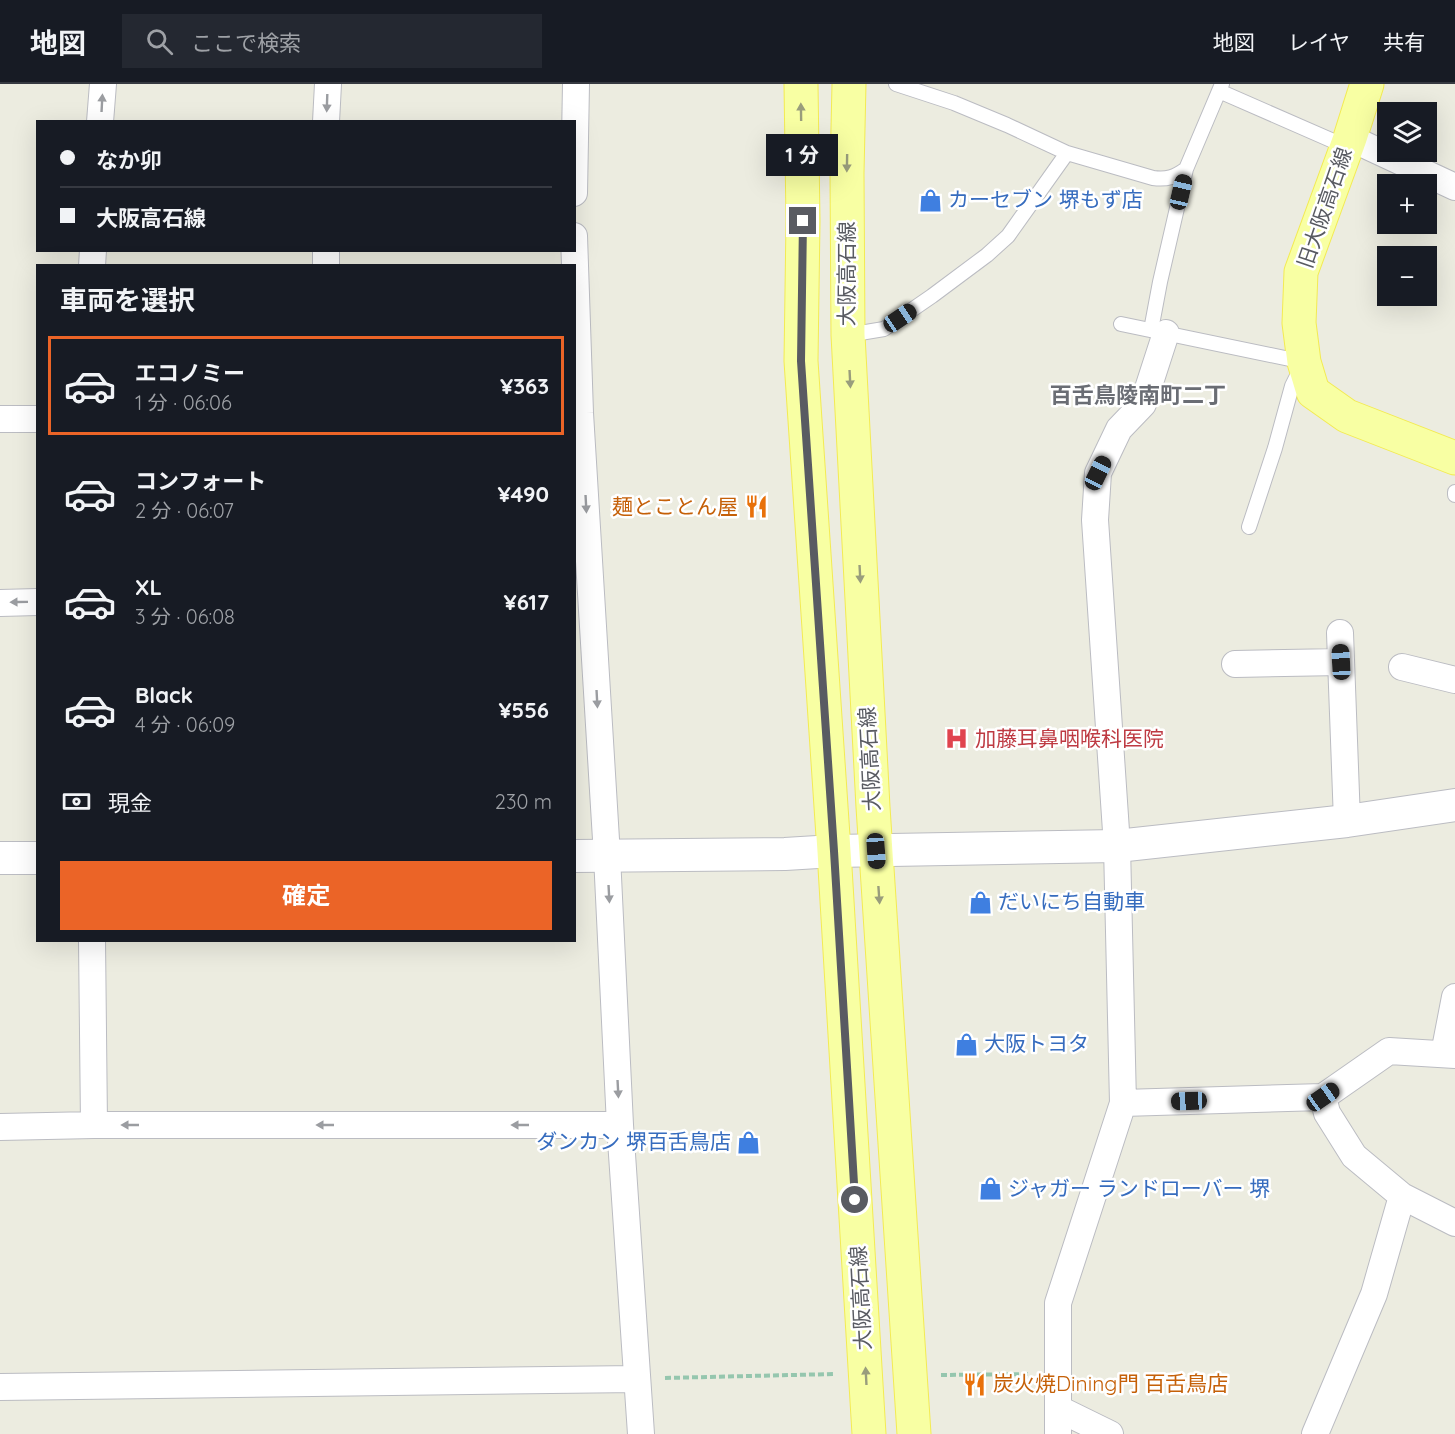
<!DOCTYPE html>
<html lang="ja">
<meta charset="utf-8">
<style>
body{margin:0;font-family:Quicksand,"Noto Sans JP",sans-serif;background:#242831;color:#f1f3f6;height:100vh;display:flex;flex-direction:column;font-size:22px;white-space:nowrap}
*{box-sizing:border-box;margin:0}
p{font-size:20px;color:#9ea1a6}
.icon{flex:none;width:33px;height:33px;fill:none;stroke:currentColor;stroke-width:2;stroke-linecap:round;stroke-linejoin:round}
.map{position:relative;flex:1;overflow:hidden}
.side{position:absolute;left:36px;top:180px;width:540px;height:678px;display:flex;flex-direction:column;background:#171b24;border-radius:0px;box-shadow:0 6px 24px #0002}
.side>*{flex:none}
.guide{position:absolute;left:36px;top:36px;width:540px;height:132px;border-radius:0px;box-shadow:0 6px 24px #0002;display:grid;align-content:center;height:132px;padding:0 24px;background:#171b24}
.buttons{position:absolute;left:1377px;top:18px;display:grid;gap:12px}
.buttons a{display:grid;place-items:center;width:60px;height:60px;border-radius:0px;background:#171b24;box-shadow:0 6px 24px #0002;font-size:30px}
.end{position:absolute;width:27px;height:27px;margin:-14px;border:8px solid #595b62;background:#fff;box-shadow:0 0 0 3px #fff}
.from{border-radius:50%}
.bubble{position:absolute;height:42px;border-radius:0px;background:#171b24;box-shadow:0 6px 24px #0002;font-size:20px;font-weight:700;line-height:42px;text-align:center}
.car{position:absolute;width:18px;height:36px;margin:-18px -9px;border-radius:8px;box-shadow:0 0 4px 2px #0007;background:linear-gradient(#222 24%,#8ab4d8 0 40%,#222 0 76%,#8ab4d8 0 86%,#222 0)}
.guide b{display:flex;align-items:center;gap:21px;height:57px;font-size:22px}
.guide b+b{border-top:2px solid #363941}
.guide i{width:15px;height:15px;background:#f1f3f6}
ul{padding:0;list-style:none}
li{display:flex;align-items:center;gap:18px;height:99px;margin:0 12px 9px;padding:0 12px;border:3px solid transparent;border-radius:0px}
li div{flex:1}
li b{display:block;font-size:22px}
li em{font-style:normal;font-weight:700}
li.current{border-color:#eb6427}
li>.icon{width:54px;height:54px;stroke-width:1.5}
h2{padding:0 24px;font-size:27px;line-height:72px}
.pay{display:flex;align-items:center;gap:15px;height:66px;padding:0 24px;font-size:22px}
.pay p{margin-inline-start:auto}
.action{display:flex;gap:12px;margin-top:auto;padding:12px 24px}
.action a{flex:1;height:69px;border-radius:0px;background:#eb6427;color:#fff;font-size:24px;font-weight:700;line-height:69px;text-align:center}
header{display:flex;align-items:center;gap:36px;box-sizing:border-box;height:84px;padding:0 30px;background:#171b24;border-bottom:2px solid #363941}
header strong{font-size:28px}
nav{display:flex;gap:33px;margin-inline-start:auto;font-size:21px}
.search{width:420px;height:54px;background:#242831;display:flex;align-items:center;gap:15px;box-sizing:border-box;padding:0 21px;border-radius:0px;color:#9ea1a6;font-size:22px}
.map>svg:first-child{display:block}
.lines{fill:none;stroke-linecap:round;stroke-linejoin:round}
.service-casing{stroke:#bbbcc2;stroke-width:16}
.minor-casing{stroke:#bbbcc2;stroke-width:28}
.tertiary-casing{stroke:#bbbcc2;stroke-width:34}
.primary-casing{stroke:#f3eb53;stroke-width:35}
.path{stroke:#95c6ae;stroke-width:4;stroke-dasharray:6 3;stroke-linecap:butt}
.service{stroke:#fff;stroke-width:14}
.minor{stroke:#fff;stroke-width:26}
.tertiary{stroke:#fff;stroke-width:32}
.primary{stroke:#f8ffa3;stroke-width:33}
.oneway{fill:#9b9da1}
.oneway2{fill:#999d7c}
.route{stroke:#595b62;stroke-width:8}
.labels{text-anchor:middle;stroke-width:5;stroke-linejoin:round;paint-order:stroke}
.shop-label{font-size:21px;fill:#366cbe;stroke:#fff;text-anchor:start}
.street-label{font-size:21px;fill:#595b62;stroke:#fff}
.food-label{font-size:21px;fill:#c56008;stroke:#fff;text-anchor:end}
.health-label{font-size:21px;fill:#be3a42;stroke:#fff;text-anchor:start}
.neighbourhood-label{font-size:22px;font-weight:bold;fill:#6a6d74;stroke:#fff}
</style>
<header>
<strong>地図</strong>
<div class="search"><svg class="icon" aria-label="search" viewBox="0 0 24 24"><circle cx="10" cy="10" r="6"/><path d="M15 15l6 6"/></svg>ここで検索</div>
<nav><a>地図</a><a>レイヤ</a><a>共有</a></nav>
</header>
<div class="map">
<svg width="1455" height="1350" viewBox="0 0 1455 1350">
<rect width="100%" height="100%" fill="#ecece0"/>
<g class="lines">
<defs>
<path id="service" d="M896,0L954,19L1007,41L1067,69
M1219,7L1347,63
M1121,240L1304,278L1292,302L1275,364L1249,443
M1151,246L1160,198L1186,85
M848,251L884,245L932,212L987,171L1008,152L1067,69L1153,94C1167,96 1175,93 1186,85L1222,0
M1455,408V411"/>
<path id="minor" d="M100,38L103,0
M326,38L328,0
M1350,54L1455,103
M574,109L576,0
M574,152L580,329L607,772L620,1041L641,1350
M326,166V182
M92,182L93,166
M0,335H38
M0,519L38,518
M1340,549L1347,737
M1235,580L1341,578
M1402,583L1455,596
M92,856L94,1041
M1444,970L1455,913
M1323,1013L1327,1029L1354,1072L1402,1112L1455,1139
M1123,1019L1323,1013L1389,967L1455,971
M0,1043L94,1041H620
M0,1303L637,1295
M1059,1325L1110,1350
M1058,1350V1219L1123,1019L1117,762L1095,436L1098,389L1119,345L1143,320L1166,249
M1315,1350L1374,1210L1402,1112"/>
<path id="tertiary" d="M574,772L785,770L834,767L1117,762L1347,737L1455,721
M0,774H38"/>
<path id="primary" d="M801,0L803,137L801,277L834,767L869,1350
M849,0L847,89L848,251L873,723L914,1350
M1367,0L1350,54L1301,188L1299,239L1304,278L1313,308L1347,332L1455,374"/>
</defs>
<use href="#service" class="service-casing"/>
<use href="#minor" class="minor-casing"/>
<use href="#tertiary" class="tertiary-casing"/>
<use href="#primary" class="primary-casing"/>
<path class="path" d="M941,1291L1031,1290
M665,1294L834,1290"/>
<use href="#service" class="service"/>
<use href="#minor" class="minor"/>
<use href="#tertiary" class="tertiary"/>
<use href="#primary" class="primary"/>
</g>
<defs><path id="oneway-solid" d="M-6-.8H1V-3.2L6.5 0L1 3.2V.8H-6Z" transform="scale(1.5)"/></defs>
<g class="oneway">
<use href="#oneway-solid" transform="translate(102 19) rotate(-87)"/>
<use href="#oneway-solid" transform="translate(327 19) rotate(92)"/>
<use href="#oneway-solid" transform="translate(586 420) rotate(87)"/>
<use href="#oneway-solid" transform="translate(19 518) rotate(179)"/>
<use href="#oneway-solid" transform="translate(597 615) rotate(87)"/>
<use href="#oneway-solid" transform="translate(609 810) rotate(87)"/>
<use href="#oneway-solid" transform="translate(618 1005) rotate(87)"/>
<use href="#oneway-solid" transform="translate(130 1041) rotate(180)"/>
<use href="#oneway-solid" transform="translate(325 1041) rotate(180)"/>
<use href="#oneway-solid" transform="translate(520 1041) rotate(180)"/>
</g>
<g class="oneway2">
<use href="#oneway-solid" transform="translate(801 28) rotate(-91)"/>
<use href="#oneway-solid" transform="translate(847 79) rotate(91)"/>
<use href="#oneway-solid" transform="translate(850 295) rotate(87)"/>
<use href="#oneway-solid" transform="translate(860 490) rotate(87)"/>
<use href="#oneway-solid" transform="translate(879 811) rotate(86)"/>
<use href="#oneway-solid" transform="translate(866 1292) rotate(-93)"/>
</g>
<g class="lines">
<path class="route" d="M803,137L801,277L834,767L855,1116"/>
</g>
<defs>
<symbol id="shop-bare" viewBox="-9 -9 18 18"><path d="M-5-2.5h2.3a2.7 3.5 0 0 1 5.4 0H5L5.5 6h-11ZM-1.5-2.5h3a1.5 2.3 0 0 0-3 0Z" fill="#3f7fe0" stroke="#fff" stroke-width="2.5" paint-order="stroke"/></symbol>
<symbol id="restaurant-bare" viewBox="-9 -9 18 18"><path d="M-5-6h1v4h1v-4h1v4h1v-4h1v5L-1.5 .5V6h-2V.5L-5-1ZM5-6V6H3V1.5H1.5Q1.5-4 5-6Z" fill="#e8710a" stroke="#fff" stroke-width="2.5" paint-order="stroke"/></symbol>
<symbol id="hospital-bare" viewBox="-9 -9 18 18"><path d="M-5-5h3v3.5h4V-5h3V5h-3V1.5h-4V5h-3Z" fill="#e0444e" stroke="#fff" stroke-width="2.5" paint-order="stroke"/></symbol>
</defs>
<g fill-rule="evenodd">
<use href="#shop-bare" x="914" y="100" width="33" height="33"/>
<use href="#restaurant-bare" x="740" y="406" width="33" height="33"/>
<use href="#hospital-bare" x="940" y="638" width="33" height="33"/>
<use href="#shop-bare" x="964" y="802" width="33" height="33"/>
<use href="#shop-bare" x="950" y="944" width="33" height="33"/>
<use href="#shop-bare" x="732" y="1042" width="33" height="33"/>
<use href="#shop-bare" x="974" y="1088" width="33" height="33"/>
<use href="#restaurant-bare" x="958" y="1284" width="33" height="33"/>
</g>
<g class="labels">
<g class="shop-label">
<text x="948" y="123">カーセブン 堺もず店</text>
<text x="998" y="825">だいにち自動車</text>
<text x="984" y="967">大阪トヨタ</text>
<text x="731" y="1065" text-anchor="end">ダンカン 堺百舌鳥店</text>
<text x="1008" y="1112">ジャガー ランドローバー 堺</text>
</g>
<g class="street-label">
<text transform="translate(1325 124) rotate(-71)" y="7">旧大阪高石線</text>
<text transform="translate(847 190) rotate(-90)" y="7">大阪高石線</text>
<text transform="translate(870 675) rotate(-93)" y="7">大阪高石線</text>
<text transform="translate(861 1214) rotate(-93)" y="7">大阪高石線</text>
</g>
<g class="food-label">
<text x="738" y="430">麺とことん屋</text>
<text x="993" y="1307" text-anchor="start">炭火焼Dining門 百舌鳥店</text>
</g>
<g class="health-label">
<text x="975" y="662">加藤耳鼻咽喉科医院</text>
</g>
<g class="neighbourhood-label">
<text x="1138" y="319">百舌鳥陵南町二丁</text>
</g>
</g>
</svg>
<div class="buttons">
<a><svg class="icon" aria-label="layers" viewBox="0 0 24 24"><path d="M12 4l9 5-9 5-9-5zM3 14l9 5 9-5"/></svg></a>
<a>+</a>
<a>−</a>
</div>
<i class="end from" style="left:855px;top:1116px"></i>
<i class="end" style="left:803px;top:137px"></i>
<div class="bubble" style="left:766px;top:50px;width:72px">1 分</div>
<i class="car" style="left:1181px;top:108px;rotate:13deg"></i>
<i class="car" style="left:900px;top:234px;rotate:56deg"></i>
<i class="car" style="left:1098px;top:389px;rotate:26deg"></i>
<i class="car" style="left:1341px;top:578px;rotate:357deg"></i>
<i class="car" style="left:876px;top:767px;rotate:176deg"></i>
<i class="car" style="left:1323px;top:1013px;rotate:55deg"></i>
<i class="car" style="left:1189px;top:1017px;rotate:268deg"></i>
<div class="guide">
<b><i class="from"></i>なか卯</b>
<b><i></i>大阪高石線</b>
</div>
<section class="side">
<h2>車両を選択</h2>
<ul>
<li class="current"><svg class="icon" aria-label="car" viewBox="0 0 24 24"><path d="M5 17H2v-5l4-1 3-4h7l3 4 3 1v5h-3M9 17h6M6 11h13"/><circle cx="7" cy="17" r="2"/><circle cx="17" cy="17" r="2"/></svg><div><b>エコノミー</b><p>1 分 · 06:06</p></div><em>¥363</em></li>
<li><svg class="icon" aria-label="car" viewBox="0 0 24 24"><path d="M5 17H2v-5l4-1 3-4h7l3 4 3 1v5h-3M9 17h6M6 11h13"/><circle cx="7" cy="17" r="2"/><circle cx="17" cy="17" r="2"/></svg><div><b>コンフォート</b><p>2 分 · 06:07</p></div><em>¥490</em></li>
<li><svg class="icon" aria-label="car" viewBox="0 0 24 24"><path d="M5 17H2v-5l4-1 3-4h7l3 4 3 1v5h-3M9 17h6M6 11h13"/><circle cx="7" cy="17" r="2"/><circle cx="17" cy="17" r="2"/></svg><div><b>XL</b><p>3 分 · 06:08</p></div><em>¥617</em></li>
<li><svg class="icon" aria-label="car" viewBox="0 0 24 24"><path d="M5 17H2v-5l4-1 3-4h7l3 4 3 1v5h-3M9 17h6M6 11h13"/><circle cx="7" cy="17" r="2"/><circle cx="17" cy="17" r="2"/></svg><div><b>Black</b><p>4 分 · 06:09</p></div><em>¥556</em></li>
</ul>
<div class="pay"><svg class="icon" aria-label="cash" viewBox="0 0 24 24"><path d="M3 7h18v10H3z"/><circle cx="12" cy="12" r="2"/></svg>現金<p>230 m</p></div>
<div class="action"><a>確定</a></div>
</section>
</div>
